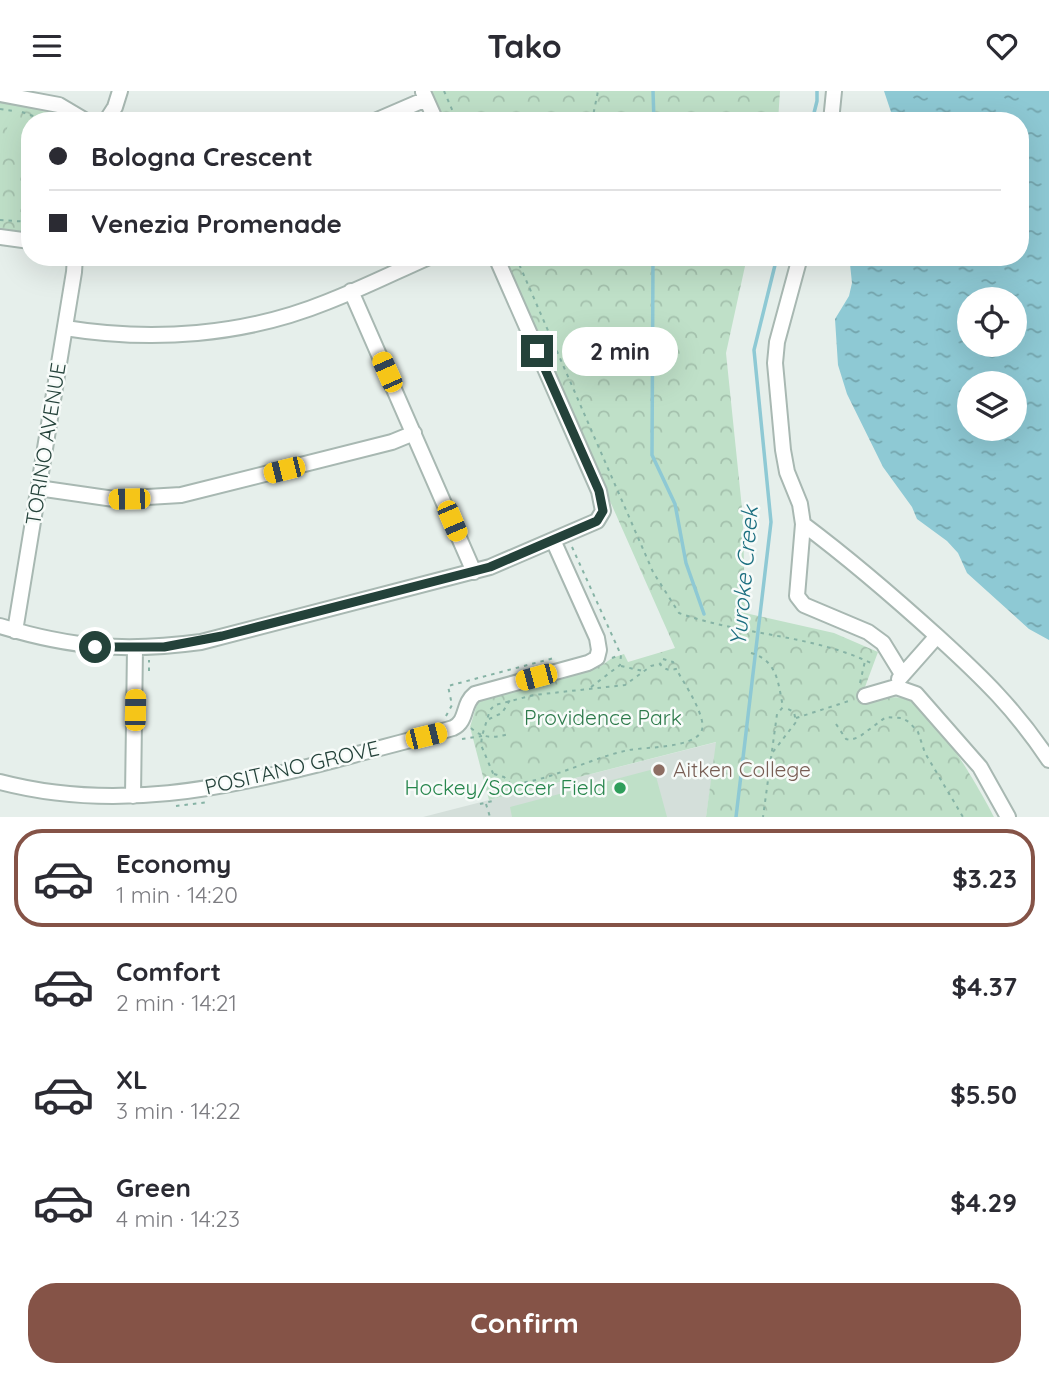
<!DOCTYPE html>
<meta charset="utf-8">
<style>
body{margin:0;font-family:Quicksand,sans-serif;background:#f7f7f7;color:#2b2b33;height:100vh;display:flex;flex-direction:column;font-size:26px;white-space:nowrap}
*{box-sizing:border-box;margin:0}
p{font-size:23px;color:#7c7c81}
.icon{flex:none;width:38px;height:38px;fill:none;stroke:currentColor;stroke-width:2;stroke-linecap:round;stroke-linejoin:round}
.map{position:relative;height:726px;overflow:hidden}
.details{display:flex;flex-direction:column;background:#fff;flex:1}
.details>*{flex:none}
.banner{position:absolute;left:21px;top:21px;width:1008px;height:154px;border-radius:28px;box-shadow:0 7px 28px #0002;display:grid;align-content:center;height:154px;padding:0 28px;background:#fff}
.buttons{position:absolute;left:957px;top:196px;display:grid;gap:14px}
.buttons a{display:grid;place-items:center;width:70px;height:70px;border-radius:50%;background:#fff;box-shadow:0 7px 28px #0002;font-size:35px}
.end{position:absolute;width:32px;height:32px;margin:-16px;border:9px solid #24423a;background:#fff;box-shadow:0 0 0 4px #fff}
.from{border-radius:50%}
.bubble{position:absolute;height:49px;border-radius:24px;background:#fff;box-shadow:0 7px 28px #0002;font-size:23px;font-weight:700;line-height:49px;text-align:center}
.car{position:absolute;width:21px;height:42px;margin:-21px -10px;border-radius:9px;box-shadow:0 0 5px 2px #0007;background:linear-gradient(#f5c518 24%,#345 0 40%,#f5c518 0 76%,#345 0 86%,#f5c518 0)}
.banner b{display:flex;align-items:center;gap:24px;height:66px;font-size:26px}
.banner b+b{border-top:2px solid #e1e1e2}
.banner i{width:18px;height:18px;background:#2b2b33}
ul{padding:12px 0 0;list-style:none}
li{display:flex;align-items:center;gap:21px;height:98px;margin:0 14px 10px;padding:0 14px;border:4px solid transparent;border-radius:28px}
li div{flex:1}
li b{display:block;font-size:26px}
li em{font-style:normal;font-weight:700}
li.on{border-color:#855347}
li>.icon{width:63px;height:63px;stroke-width:1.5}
.action{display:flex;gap:14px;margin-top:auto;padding:14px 28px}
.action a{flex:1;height:80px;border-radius:28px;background:#855347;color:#fff;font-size:28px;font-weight:700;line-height:80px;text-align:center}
header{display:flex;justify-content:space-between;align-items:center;height:91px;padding:0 28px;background:#fff;font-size:32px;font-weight:700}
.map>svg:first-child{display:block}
.built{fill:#d4dfda}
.park{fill:url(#park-crowns)}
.pitch{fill:#bfe0c8}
.water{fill:url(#water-ripples);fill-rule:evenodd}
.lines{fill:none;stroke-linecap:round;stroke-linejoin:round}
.stream{stroke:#8ec9d4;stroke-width:3.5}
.minor-casing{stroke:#a8b8b2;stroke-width:18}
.path{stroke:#86b3a5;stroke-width:2;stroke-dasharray:3.5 5;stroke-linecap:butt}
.minor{stroke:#fff;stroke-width:14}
.route{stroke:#24423a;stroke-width:9}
.education-dot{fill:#8d6e63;stroke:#f7fbf9;stroke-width:2.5}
.leisure-dot{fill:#2e9e5b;stroke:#f7fbf9;stroke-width:2.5}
.labels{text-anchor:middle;stroke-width:5;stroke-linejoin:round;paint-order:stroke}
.street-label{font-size:21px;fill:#24423a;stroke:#f7fbf9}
.park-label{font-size:21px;fill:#2d7a4b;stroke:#f7fbf9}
.education-label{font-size:21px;fill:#785e54;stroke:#f7fbf9;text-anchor:start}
.leisure-label{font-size:21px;fill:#27864d;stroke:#f7fbf9;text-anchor:end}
.water-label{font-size:23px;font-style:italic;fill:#1c6f80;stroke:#f7fbf9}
</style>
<header><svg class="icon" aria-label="menu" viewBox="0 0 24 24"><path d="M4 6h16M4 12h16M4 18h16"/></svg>Tako<svg class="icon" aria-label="heart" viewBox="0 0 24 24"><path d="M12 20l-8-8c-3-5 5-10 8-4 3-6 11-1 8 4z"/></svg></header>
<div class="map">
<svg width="1049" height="726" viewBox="0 0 1049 726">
<defs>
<pattern id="park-crowns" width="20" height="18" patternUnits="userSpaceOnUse" patternTransform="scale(1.75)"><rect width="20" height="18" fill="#bfe0c8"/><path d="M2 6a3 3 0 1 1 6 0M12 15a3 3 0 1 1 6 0" fill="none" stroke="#a4c1ad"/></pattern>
<pattern id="water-ripples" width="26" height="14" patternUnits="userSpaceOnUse" patternTransform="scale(1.75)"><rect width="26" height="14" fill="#8ec9d4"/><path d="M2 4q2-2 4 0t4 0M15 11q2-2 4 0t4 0" fill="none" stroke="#74a5ad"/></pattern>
</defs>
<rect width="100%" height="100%" fill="#e6efeb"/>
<path class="built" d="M717,651L706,726H423L493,708Z"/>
<path class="park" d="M428,0H780L778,30H441Z
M0,9C26,14 53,15 75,30H30V144L0,139Z
M502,166H747L726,262L743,427L745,522L834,542L878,561L865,596L864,614C879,608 895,602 912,610C936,623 981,700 994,726H706L716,651L489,709L470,636L477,613L482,608L601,575L612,567L624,563L628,571L675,557Z"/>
<path class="pitch" d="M8,32L30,36V66L3,61Z
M654,678L667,726H512L510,716Z"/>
<path class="water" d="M884,0H1049V549L1029,538L967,482L958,462L947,450L917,428L912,416L883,376L847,303L838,274L835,228L849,205L852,192L850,173L854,166H1020V30H894ZM970,208H1015V254H970ZM970,292H1015V338H970Z"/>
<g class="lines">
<path class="stream" d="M653,0L654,30
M812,30L817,10V0
M653,166L652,364L675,413L686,472L704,523
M736,726L771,431L754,259L777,166"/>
<defs>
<path id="minor" d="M423,1L436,30
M0,3L59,14L86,30
M106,30L115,16L120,0
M375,30L426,8
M831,30L834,0
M0,146L30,150
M800,166L777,251L775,272L783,359L787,381L800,413L803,433L797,505L804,514L868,541L883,552L902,583
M351,200L474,481
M65,237C152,251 243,245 327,211C361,198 395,181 429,166
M38,397L114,408L181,404L392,351L414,342
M803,433C851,469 895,507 938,546C983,587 1015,618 1049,669
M0,535C72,557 126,561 201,551L490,476L597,430L603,420L599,400L496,166
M15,540L74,181L75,166
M899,588L937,545
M865,605L896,596L916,603L980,676L1008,726
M0,691C114,721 224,698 335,669C374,658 414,649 453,637C468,630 462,613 475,603L588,572L597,567L599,559L597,547L553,449
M133,705L135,557"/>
</defs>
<use href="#minor" class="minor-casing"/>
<path class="path" d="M444,0L457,30
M0,18L13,20
M22,21L47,30
M592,30L598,0
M0,129L30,131
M516,166L653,481L679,522C743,545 812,543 873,573
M572,456L621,564L620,574L591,596
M751,562C778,570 778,592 783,616L777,623L763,726
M612,567L620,564
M663,568L673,571L676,578C669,580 665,579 660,573Z
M621,575L643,580
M149,580V569
M860,592L865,570
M446,625L452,614L448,595L554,567
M796,627L852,609
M489,628L502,622L510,609
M836,633L846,648L850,649L859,646L886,626L902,627L909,631L918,641L925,662L963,726
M471,637C483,648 494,647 509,643
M462,648L482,645
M773,661L796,631L794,621L784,616
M494,683L504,686L510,692
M499,694C545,694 585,668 629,659C646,656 692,657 701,641C709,629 683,590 676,578
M480,713L493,710L498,694L481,654L482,645L490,619L495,614L534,604L625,594L651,575L660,573
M486,713L490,726
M176,715L209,711"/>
<use href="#minor" class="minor"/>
</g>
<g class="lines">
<path class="route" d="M95,556H164L222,545L490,476L597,430L603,420L599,400L537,260"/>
</g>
<circle class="education-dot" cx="659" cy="679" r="7"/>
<circle class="leisure-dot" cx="620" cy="697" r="7"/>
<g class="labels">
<g class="street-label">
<text transform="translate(46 353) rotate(-81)" y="7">TORINO AVENUE</text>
<text transform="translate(292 677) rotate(-13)" y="7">POSITANO GROVE</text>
</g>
<g class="park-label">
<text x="603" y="634">Providence Park</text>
</g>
<g class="education-label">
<text x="673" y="686">Aitken College</text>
</g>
<g class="leisure-label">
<text x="606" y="704">Hockey/Soccer Field</text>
</g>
<g class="water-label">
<text transform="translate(744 485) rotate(-85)" y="8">Yuroke Creek</text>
</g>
</g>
</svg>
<div class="buttons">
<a><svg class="icon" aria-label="locate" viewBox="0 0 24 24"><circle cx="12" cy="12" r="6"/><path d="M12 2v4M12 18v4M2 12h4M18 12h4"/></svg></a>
<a><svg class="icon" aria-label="layers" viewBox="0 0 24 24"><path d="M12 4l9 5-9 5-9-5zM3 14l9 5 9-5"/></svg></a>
</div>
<i class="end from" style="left:95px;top:556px"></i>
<i class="end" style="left:537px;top:260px"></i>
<div class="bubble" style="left:562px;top:236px;width:116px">2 min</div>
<i class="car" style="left:387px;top:281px;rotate:336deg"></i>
<i class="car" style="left:284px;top:379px;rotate:256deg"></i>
<i class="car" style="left:129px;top:408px;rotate:269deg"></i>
<i class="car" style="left:452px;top:430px;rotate:157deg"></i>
<i class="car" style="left:536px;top:586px;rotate:255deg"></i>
<i class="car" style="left:135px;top:619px;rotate:1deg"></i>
<i class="car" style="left:426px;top:645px;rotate:76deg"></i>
<div class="banner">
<b><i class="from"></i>Bologna Crescent</b>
<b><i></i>Venezia Promenade</b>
</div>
</div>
<section class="details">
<ul>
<li class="on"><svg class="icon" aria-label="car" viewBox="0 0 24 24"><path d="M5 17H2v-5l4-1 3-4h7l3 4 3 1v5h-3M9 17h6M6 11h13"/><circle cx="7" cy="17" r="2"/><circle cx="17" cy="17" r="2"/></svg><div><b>Economy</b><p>1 min · 14:20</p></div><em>$3.23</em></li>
<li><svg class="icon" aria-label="car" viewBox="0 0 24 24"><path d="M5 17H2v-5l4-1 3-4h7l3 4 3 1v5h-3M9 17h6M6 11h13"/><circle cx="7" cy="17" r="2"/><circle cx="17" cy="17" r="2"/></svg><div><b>Comfort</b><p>2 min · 14:21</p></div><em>$4.37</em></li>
<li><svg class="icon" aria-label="car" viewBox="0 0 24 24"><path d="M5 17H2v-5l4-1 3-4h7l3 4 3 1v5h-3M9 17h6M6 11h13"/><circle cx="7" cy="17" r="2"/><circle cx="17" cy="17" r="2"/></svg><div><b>XL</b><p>3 min · 14:22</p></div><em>$5.50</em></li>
<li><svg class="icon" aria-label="car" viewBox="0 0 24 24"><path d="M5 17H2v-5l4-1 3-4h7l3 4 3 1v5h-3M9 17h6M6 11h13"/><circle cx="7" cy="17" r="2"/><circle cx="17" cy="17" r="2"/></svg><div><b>Green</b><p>4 min · 14:23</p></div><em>$4.29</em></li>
</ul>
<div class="action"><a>Confirm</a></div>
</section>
